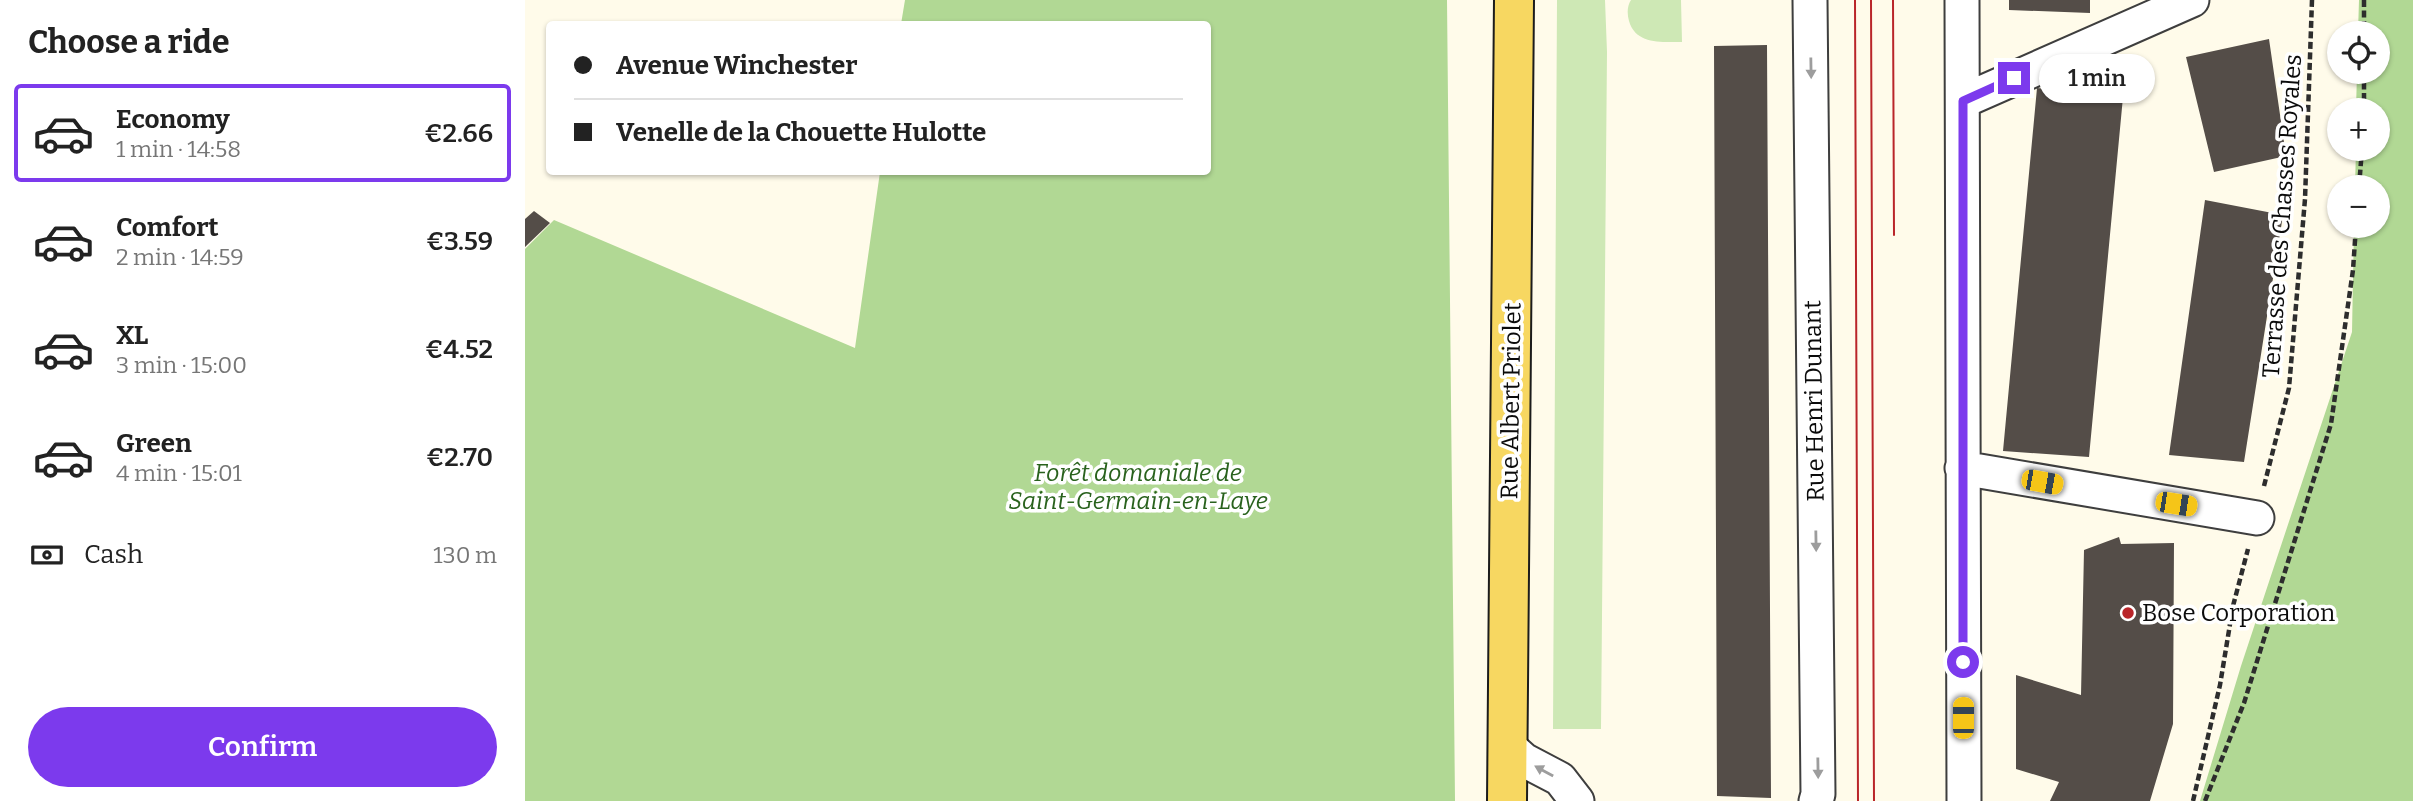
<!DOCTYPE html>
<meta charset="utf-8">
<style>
body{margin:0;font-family:Bitter,serif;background:#f2f2f2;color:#222;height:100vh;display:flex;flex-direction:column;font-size:26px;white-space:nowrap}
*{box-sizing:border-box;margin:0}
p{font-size:23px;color:#767676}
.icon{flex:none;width:38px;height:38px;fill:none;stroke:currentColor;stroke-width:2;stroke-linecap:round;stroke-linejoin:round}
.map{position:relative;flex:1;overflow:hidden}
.details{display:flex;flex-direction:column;background:#fff;width:525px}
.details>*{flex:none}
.hud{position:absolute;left:21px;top:21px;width:665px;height:154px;border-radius:7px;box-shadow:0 2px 5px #0004;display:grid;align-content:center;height:154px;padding:0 28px;background:#fff}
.controls{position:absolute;left:1802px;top:21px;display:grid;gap:14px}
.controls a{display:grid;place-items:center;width:63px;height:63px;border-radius:50%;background:#fff;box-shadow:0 2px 5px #0004;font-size:35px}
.end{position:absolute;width:32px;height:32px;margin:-16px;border:9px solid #7c3aed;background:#fff;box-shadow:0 0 0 4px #fff}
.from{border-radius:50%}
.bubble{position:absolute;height:49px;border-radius:24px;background:#fff;box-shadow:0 2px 5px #0004;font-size:23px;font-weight:600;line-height:49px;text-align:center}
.car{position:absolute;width:21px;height:42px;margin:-21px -10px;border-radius:9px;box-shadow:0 0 5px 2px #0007;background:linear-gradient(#f5c518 24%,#345 0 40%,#f5c518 0 76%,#345 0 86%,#f5c518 0)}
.hud b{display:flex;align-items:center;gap:24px;height:66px;font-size:26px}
.hud b+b{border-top:2px solid #e0e0e0}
.hud i{width:18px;height:18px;background:#222}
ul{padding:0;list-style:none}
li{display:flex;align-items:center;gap:21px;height:98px;margin:0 14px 10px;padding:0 14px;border:4px solid transparent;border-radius:7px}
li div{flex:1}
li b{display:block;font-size:26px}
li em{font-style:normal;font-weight:600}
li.active{border-color:#7c3aed}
li>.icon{width:63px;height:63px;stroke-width:1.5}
h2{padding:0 28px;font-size:32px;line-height:84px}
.pay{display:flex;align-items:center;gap:18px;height:77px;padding:0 28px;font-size:26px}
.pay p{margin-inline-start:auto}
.action{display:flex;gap:14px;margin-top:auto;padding:14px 28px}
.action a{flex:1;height:80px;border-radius:42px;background:#7c3aed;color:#fff;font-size:28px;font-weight:600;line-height:80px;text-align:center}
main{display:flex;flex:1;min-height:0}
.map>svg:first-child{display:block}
.green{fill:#cee8b5}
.forest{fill:#b1d894}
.building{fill:#544d48}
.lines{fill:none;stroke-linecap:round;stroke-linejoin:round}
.minor-casing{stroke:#3e3e3e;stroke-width:37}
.major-casing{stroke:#1c1c1c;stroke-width:42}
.path{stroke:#2d2d2d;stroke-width:4.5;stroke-dasharray:7 3.5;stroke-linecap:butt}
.minor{stroke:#fff;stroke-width:33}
.major{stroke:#f7d761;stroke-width:38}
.tram{stroke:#b92529;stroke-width:2}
.oneway{fill:#9d9d9d}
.route{stroke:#7c3aed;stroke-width:9}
.poi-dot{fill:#b92529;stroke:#fff;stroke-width:2.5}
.labels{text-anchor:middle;stroke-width:7;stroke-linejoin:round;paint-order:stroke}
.street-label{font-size:24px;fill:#0b0b0b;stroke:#fff}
.park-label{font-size:24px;font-style:italic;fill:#29621d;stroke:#fff}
.poi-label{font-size:24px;fill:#0b0b0b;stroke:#fff;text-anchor:start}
</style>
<main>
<section class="details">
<h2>Choose a ride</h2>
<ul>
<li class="active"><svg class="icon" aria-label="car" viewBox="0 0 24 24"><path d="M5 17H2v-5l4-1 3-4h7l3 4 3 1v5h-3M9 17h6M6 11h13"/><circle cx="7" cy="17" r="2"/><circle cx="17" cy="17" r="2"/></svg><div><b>Economy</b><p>1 min · 14:58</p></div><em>€2.66</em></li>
<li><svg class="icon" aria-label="car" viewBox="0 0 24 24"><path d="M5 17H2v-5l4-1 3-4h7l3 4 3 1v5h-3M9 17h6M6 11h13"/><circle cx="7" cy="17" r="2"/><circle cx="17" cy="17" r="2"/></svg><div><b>Comfort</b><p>2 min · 14:59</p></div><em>€3.59</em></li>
<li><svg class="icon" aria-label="car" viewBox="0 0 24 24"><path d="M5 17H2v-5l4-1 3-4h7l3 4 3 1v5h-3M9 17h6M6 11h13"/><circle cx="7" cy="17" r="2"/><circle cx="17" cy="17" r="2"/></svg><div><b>XL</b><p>3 min · 15:00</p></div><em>€4.52</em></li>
<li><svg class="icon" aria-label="car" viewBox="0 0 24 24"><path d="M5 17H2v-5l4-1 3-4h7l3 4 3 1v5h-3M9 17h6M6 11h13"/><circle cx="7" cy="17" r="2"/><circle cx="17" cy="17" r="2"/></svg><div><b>Green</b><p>4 min · 15:01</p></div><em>€2.70</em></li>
</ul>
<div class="pay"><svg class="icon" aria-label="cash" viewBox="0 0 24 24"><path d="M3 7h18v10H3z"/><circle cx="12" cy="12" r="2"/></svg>Cash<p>130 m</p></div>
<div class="action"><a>Confirm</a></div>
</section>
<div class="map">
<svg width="1888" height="801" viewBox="0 0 1888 801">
<rect width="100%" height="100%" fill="#fffbea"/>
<path class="green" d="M1032,0H1080L1082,52L1076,729H1028Z
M1106,0H1156L1157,42C1137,42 1111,45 1104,21C1102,14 1102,6 1106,0Z"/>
<path class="forest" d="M380,0H922L930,801H0V249L29,220L330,348L355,172H682V24H376Z
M1834,0H1888V801H1675L1716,666L1827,332L1829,226H1853V187H1830L1831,149H1853V110H1831L1832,72H1853V33H1833Z"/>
<path class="building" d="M1484,0H1565V13L1484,10Z
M1744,39L1761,156L1689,172L1661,57Z
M1242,45L1246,798L1192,796L1189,46Z
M1512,88L1598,97L1564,457L1478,451Z
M1680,200L1758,215L1719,462L1644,455Z
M9,211L25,223L0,247V219Z
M1594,537L1596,544L1649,543L1648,724L1625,801H1525L1534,782L1491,769V675L1556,695L1559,550Z"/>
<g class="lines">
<defs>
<path id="minor" d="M1285,0L1293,794L1291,801
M1437,0L1439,801
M1438,101L1667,0
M1437,468L1732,518
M982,745L999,760L1035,779L1052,801"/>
<path id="major" d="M982,801L989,0"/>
</defs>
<use href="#minor" class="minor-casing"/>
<use href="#major" class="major-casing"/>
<path class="path" d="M1839,0V33
M1839,72V110
M1834,187L1837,149
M1739,486L1764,388L1780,199L1787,0
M1668,801L1695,685L1708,606L1723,549
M1680,801L1719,703L1806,424L1828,270L1831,226"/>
<use href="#minor" class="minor"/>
<use href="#major" class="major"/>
<path class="tram" d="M1330,0L1333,801
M1346,0L1349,801
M1368,0L1369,235"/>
</g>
<defs><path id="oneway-solid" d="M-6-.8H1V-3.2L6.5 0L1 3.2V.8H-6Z" transform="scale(1.75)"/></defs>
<g class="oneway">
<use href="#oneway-solid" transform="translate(1286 68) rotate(89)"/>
<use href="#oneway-solid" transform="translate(1291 541) rotate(89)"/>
<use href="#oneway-solid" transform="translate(1293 768) rotate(89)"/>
<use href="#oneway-solid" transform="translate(1019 771) rotate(-151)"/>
</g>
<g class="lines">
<path class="route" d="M1438,662V101L1489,78"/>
</g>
<circle class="poi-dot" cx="1603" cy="613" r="7"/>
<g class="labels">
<g class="street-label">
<text transform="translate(1757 216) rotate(-86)" y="8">Terrasse des Chasses Royales</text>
<text transform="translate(986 401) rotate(-89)" y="8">Rue Albert Priolet</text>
<text transform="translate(1289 401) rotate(-91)" y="8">Rue Henri Dunant</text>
</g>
<g class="park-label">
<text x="613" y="481">Forêt domaniale de<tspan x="613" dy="28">Saint-Germain-en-Laye</tspan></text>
</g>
<g class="poi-label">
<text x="1617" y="621">Bose Corporation</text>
</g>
</g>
</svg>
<div class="controls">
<a><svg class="icon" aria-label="locate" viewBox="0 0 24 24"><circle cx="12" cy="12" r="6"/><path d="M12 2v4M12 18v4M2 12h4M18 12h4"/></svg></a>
<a>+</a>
<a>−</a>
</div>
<i class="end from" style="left:1438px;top:662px"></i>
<i class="end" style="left:1489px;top:78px"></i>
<div class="bubble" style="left:1514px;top:54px;width:116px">1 min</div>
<i class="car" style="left:1517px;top:482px;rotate:100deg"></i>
<i class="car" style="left:1651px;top:504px;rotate:99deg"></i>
<i class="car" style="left:1438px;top:718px;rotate:0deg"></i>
<div class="hud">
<b><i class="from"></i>Avenue Winchester</b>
<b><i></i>Venelle de la Chouette Hulotte</b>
</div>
</div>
</main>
